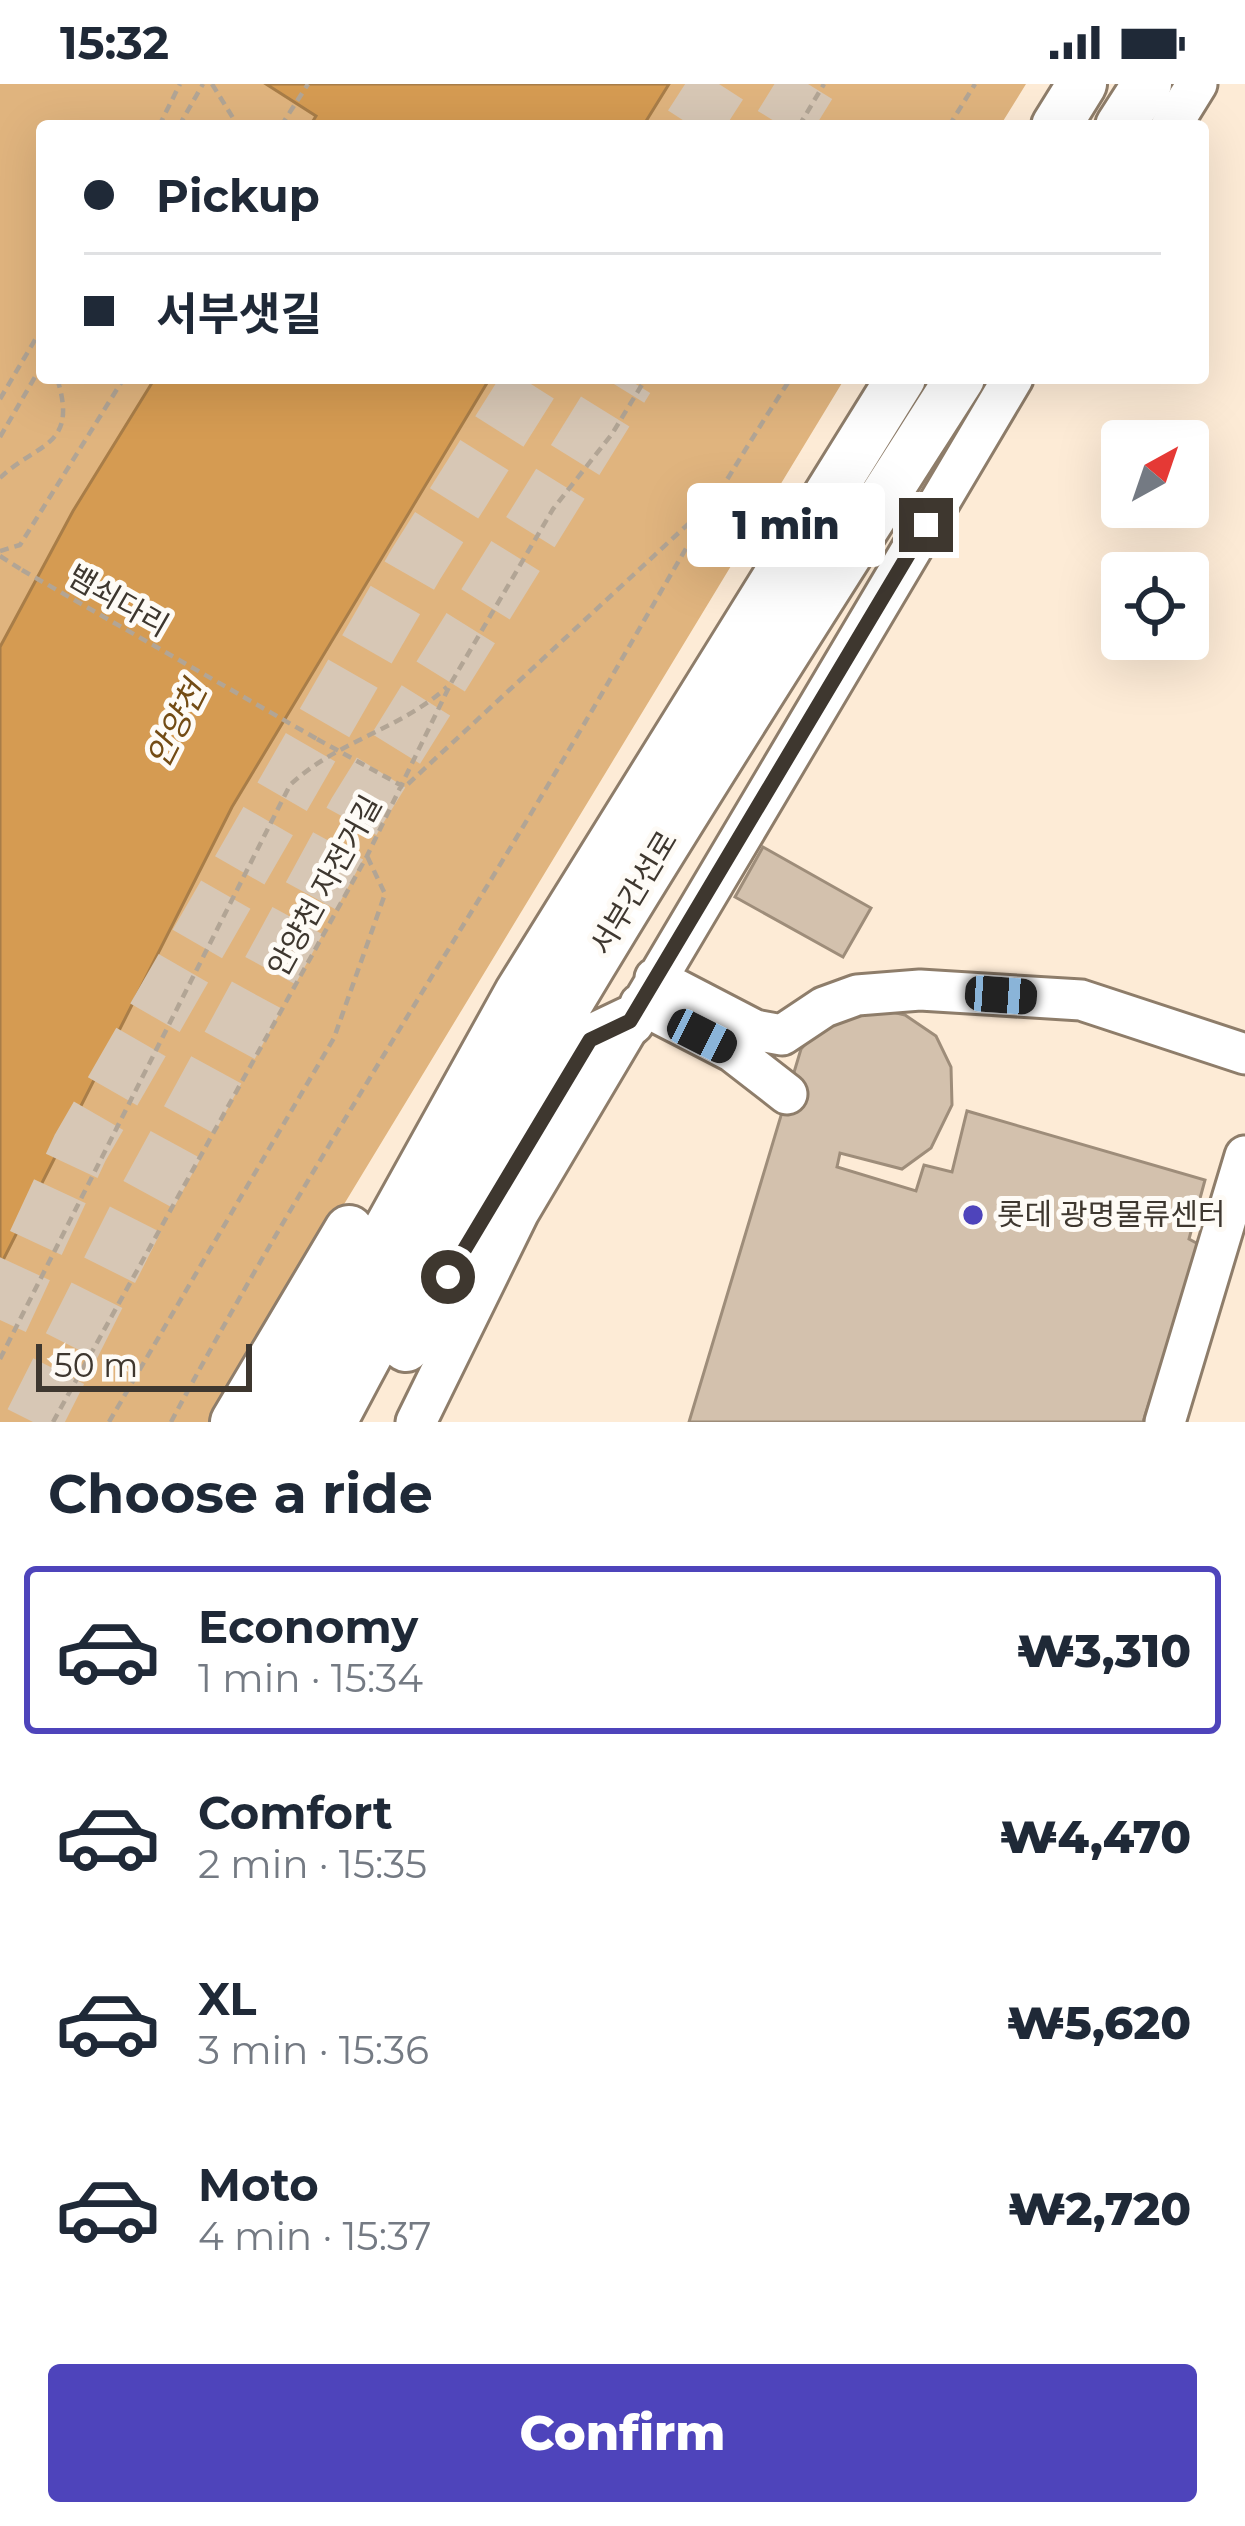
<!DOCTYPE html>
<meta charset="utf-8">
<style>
body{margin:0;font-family:Montserrat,"Noto Sans KR",sans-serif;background:#f2f2f3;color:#1f2937;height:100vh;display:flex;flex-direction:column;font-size:45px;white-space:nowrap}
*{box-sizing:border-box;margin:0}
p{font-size:39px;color:#747a83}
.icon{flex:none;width:66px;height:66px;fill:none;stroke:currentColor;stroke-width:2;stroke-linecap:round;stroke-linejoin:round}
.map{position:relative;height:1338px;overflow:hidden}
.side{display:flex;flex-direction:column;background:#fff;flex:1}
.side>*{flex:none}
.guide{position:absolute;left:36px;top:36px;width:1173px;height:264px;border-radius:12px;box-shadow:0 12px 48px #0002;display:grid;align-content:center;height:264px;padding:0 48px;background:#fff}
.needle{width:78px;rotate:40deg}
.tools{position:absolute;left:1101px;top:336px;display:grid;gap:24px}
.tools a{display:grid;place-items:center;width:108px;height:108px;border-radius:12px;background:#fff;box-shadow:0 12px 48px #0002;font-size:60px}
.scale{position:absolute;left:36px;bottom:30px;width:216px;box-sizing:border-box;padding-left:12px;border:6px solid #3e372f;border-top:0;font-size:33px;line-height:42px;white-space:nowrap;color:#3e372f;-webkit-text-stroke:9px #fefbf6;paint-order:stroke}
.end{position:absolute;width:54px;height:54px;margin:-27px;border:15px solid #3e372f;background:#fff;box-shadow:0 0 0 6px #fff}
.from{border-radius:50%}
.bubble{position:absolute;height:84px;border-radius:12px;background:#fff;box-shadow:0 12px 48px #0002;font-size:39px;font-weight:800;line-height:84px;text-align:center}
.car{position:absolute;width:36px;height:72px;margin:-36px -18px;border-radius:15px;box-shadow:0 0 9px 3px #0007;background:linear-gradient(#222 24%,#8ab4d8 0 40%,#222 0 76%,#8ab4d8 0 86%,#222 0)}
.guide b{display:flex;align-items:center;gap:42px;height:114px;font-size:45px}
.guide b+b{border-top:3px solid #e0e1e3}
.guide i{width:30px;height:30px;background:#1f2937}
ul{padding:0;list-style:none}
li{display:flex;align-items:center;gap:36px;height:168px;margin:0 24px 18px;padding:0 24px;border:6px solid transparent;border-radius:12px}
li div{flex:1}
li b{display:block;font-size:45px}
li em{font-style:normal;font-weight:800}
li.active{border-color:#4e44bb}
li>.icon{width:108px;height:108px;stroke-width:1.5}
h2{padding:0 48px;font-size:54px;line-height:144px}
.button{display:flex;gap:24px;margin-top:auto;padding:24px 48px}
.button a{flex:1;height:138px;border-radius:12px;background:#4e44bb;color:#fff;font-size:48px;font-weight:800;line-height:138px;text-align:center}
.status{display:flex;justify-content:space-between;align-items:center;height:84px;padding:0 60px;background:#fff;direction:ltr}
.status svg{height:33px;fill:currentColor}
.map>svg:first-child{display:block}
.green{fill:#e0b47e}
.water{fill:#d59b52;stroke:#a87d48;stroke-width:3}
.building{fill:#d3c1ad;stroke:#9e8d7a;stroke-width:3}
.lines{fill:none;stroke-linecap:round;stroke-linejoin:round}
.highway-tunnel{stroke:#d7c7b5;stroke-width:57;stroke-dasharray:57 28;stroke-linecap:butt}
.minor-casing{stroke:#8e7d6a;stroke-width:45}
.major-casing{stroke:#8e7d6a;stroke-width:54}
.path{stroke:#b2a595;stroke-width:4.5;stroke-dasharray:9 6;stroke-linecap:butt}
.minor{stroke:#fff;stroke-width:39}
.major{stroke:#fff;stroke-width:48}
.path-bridge{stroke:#b2a595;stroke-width:4.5;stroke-dasharray:9 6;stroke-linecap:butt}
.route{stroke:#3e372f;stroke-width:15}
.poi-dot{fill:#4e44bb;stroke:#fefbf6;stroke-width:4.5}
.labels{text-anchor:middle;stroke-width:10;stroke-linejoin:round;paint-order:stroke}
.street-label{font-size:30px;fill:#3e372f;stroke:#fefbf6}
.poi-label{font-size:30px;fill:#3e372f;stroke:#fefbf6;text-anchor:start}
.water-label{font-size:33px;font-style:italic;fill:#734c15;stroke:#fefbf6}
</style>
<div class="status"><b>15:32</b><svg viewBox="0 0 49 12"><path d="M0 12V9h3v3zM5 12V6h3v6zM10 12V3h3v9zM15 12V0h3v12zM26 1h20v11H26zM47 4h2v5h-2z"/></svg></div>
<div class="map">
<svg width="1245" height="1338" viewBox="0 0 1245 1338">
<rect width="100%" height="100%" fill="#fdebd6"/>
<path class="green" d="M0,0H1026L1000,42H42V294H845L212,1338H0Z"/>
<path class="water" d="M266,0H669L643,42H310L316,32Z
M155,294H490L232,723L0,1182V563L73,427Z"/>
<path class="building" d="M763,763L871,824L843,873L735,813Z
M862,921L905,931L936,952L951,983L952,1021L931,1064L902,1085L840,1069L837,1083L916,1107L924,1081L952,1088L967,1027L1205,1096L1189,1155L1200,1161L1143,1338H689L801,965L823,940Z"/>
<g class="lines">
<path class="highway-tunnel" d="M692,42L719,0
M782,42L808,0
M0,1236L80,1064L416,480L533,294
M33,1338L139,1128L356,729L626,294"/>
<defs>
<path id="minor" d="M1171,42L1197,0
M655,894L755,946L782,951L824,923L857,911L920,906L1081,916L1245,970
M640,920L733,968L787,1010
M416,1338L519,1128L1013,294
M1165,1338L1245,1072"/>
<path id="major" d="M1056,42L1082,0
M1120,42L1147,0
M406,1263L590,956L630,937
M235,1338L349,1146
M281,1338L519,909L901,294
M332,1338C521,977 741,637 960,294"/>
</defs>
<use href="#minor" class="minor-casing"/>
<use href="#major" class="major-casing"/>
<path class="path" d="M212,0L238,42
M159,42L180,0
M179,42L203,0
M281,42L308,0
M799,42L824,0
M949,42L975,0
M0,315L42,244
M0,353L42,281
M0,394C37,358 79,364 57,294
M0,467L20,461L124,294
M0,472L22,486
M317,655L404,703
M408,700L699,430
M0,1275L290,701C335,658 401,645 447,603
M53,1338L367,772L451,599L553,425L612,350L646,294
M109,1338L334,954L385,810L367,772
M171,1338C290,1115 428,903 557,686C635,555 707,422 791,294"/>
<use href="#minor" class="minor"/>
<use href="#major" class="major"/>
<path class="path-bridge" d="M22,486L317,655"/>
</g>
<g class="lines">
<path class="route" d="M448,1193L590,956L630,937L926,441"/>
</g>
<circle class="poi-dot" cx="973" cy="1131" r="12"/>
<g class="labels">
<g class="street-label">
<text transform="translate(118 517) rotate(30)" y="10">뱀쇠다리</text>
<text transform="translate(325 802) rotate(-61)" y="10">안양천 자전거길</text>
<text transform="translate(634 809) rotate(-59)" y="10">서부간선로</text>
</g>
<g class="poi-label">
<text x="997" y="1141">롯데 광명물류센터</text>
</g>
<g class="water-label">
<text transform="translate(176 640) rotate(-63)" y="12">안양천</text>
</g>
</g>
</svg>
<div class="tools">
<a><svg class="needle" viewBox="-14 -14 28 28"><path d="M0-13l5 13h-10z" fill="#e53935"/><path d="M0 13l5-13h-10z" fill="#747a83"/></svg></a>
<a><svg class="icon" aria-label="locate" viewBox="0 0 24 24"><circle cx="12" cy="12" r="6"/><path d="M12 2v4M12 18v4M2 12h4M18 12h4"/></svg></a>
</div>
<div class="scale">50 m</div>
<i class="end from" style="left:448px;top:1193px"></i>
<i class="end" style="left:926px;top:441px"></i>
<div class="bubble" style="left:687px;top:399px;width:198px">1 min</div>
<i class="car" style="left:1001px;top:911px;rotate:94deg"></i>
<i class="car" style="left:702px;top:952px;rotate:117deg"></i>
<div class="guide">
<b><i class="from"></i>Pickup</b>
<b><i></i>서부샛길</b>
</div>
</div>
<section class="side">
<h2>Choose a ride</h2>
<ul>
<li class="active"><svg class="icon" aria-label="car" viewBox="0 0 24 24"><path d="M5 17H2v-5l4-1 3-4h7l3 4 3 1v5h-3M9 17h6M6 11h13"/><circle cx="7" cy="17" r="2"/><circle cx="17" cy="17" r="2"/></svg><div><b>Economy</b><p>1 min · 15:34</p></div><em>₩3,310</em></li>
<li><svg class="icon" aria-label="car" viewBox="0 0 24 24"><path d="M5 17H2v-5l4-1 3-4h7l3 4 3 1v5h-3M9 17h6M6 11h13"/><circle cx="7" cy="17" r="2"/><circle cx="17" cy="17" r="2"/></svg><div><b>Comfort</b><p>2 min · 15:35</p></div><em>₩4,470</em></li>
<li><svg class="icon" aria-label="car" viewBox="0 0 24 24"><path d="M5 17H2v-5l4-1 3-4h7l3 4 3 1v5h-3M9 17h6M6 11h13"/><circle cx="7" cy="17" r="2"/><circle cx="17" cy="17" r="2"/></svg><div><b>XL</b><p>3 min · 15:36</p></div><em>₩5,620</em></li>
<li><svg class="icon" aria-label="car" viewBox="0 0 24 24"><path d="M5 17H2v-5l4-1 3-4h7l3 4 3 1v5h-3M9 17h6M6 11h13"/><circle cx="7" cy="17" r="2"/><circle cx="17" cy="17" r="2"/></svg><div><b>Moto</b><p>4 min · 15:37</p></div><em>₩2,720</em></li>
</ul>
<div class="button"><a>Confirm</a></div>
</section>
